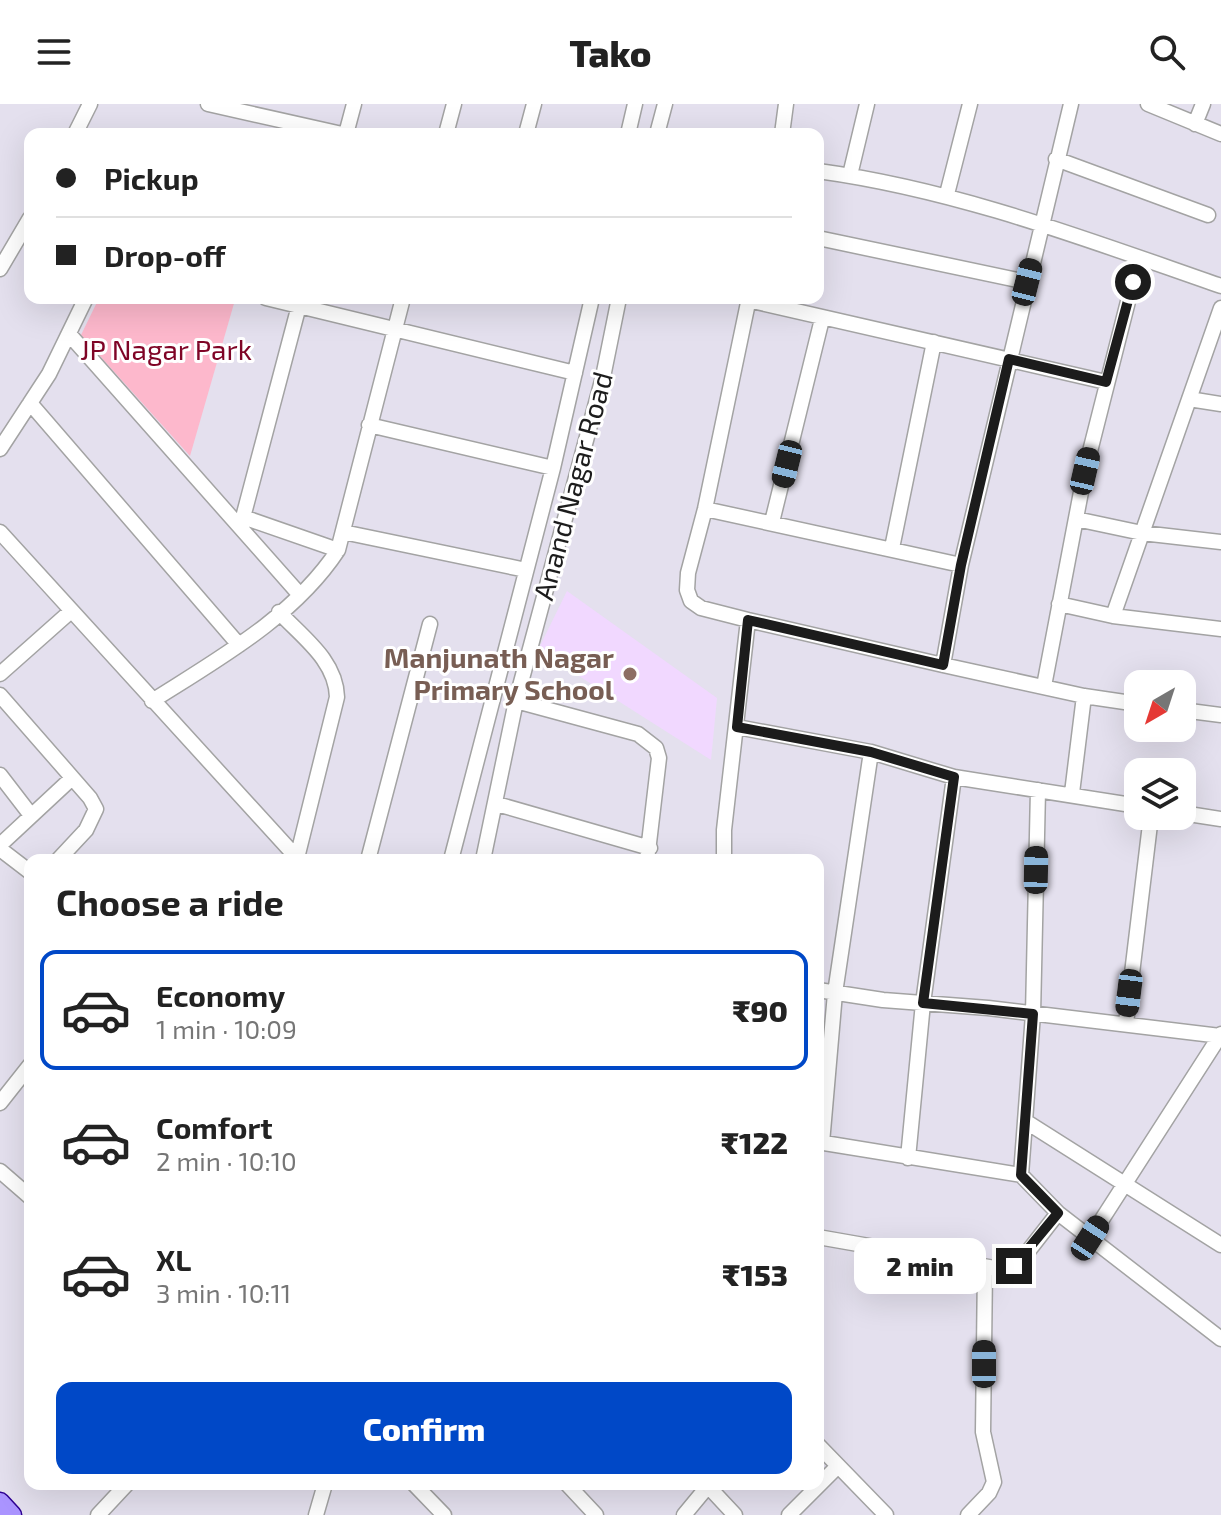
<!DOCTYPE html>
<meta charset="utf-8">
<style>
body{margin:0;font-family:"Exo 2",sans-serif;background:#f6f6f6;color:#222;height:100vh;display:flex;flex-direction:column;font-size:30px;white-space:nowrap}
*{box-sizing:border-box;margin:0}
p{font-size:26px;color:#767676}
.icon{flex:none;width:44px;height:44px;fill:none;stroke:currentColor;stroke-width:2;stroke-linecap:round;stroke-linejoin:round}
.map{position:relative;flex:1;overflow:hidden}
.panel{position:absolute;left:24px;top:750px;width:800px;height:636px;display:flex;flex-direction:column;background:#fff;border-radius:16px;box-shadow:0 8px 32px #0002}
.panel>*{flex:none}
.top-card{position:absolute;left:24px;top:24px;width:800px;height:176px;border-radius:16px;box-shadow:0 8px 32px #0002;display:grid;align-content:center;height:176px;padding:0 32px;background:#fff}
.needle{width:52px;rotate:219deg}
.buttons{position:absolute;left:1124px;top:566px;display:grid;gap:16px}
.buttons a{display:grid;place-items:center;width:72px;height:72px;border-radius:16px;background:#fff;box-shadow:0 8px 32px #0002;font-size:40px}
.end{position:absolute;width:36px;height:36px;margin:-18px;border:10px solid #1c1c1c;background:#fff;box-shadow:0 0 0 4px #fff}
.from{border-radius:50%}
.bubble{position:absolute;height:56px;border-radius:16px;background:#fff;box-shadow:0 8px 32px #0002;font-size:26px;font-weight:800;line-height:56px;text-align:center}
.car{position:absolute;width:24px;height:48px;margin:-24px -12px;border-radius:10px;box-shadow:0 0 6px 2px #0007;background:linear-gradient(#222 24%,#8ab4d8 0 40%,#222 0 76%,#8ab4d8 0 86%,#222 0)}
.top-card b{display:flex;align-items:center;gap:28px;height:76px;font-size:30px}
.top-card b+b{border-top:2px solid #e0e0e0}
.top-card i{width:20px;height:20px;background:#222}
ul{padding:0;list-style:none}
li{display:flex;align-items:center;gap:24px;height:120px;margin:0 16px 12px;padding:0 16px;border:4px solid transparent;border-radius:16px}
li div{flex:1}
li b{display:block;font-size:30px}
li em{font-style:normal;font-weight:800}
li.active{border-color:#0048c7}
li>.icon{width:72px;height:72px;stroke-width:1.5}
h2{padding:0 32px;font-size:36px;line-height:96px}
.action{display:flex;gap:16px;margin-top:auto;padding:16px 32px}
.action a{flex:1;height:92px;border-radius:16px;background:#0048c7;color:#fff;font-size:32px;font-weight:800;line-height:92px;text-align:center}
header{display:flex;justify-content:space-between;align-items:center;height:104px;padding:0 32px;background:#fff;font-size:36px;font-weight:800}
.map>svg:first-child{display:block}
.education{fill:#f1d8ff}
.park{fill:#fdb8cc}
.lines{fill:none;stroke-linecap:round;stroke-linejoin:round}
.minor-casing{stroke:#a3a3a3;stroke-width:17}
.major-casing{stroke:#2d0093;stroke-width:21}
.minor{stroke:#fff;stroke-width:14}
.major{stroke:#aa94ff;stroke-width:18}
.route{stroke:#1c1c1c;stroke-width:10}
.education-dot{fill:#8d6e63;stroke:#fff;stroke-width:3}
.labels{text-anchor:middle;stroke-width:6;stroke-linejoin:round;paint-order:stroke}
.park-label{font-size:28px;fill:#7f0426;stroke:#fff}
.street-label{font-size:28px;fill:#1c1c1c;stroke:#fff}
.education-label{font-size:28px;font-weight:bold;fill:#785e54;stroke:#fff;text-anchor:end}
</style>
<header><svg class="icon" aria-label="menu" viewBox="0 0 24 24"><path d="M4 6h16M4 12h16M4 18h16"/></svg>Tako<svg class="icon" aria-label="search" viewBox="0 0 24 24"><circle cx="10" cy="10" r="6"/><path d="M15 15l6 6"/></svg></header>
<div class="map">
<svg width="1221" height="1411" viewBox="0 0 1221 1411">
<rect width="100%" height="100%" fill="#e4e0ee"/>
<path class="education" d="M567,487L717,594L711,656L538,546Z"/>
<path class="park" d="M99,194L235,196L190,352L81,231Z"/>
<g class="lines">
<defs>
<path id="minor" d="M208,0L342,30
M1148,0L1221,30
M1195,20L1203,0
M75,30L90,0
M346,30L354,0
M446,30L454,0
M526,30L534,0
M628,30L635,0
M657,30L665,0
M782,30L786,0
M1056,55L1208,111
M818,67C958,86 1088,136 1221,182
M850,71L867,0
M947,90L970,0
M818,134L1027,178
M0,165L30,114
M266,194L575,269
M749,194L705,405L688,469L687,486L691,497L701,504L748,516L943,561L1084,592L1138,600
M748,196L1106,278
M69,230L300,491
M1189,295L1221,300
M30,299L239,541
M369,321L553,364
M0,345L49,270L86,194
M705,405L961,461
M243,413L338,446
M1076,415L1142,429L1221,438
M772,418L822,215
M241,421L301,194
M0,428L299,756
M343,428L526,466
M892,444L934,238
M1059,500L1113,512L1221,525
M279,508C302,533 336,556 337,593L297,754
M1113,512L1221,204
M943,561L961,461L1071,0
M0,570L71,507
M1044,582L1085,367L1139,154
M0,591L90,694L96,705L86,726L58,756
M152,597C218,555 294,513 338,446L403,194
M516,597L638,630L656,644L659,654L647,756
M1182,606L1221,611
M737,623L871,648L954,673L1138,702
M0,671L30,710
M1072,689L1084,592
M497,700L650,744
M1182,709L1221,715
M0,741L72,674
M0,745L30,768
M368,756L430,520
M451,756L553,364L592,194
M483,756L516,597L603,273L619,194
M724,756V726L748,516
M818,886L883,896L988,904L1221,932
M1126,919L1151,712
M0,999L30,961
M1025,1017L1221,1141
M818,1038L1021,1071L1058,1109L1221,1235
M822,1039L835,889L871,648
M908,1054L923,899L954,673
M0,1067L30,1093
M1021,1071L1033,910L1038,686
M818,1133L1006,1166L1026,1150L1058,1109
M1090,1134L1221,930
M818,1341L886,1411
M414,1380L444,1411
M567,1380L596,1411
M706,1380L735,1411
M98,1411L127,1380
M316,1411L325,1380
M684,1411L708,1382
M789,1411L838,1362
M968,1411L989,1389L994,1378L983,1328L985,1163"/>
<path id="major" d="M0,1398L12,1411"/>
</defs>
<use href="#minor" class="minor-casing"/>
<use href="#major" class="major-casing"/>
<use href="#minor" class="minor"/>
<use href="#major" class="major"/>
</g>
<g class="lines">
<path class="route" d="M1014,1162L1058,1109L1021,1071L1033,910L923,899L954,673L871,648L737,623L748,516L943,561L961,461L1009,255L1106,278L1133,178"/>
</g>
<circle class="education-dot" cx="630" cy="570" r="8"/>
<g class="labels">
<g class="park-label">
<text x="166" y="256">JP Nagar Park</text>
</g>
<g class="street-label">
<text transform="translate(573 382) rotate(-75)" y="10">Anand Nagar Road</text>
</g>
<g class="education-label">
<text x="614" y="564">Manjunath Nagar<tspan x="614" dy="32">Primary School</tspan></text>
</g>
</g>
</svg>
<div class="buttons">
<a><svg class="needle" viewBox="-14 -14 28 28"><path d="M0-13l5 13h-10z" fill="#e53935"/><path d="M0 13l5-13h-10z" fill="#767676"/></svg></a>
<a><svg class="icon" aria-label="layers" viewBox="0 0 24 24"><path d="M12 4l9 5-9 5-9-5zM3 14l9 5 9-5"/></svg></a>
</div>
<i class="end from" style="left:1133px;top:178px"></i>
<i class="end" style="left:1014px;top:1162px"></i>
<div class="bubble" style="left:854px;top:1134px;width:132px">2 min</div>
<i class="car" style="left:1027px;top:178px;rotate:14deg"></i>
<i class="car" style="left:787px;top:360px;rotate:194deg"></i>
<i class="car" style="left:1085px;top:367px;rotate:13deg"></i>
<i class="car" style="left:1036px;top:766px;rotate:1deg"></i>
<i class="car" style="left:1129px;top:889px;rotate:187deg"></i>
<i class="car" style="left:1090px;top:1134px;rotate:33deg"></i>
<i class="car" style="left:984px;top:1260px;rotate:0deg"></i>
<div class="top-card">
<b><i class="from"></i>Pickup</b>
<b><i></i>Drop-off</b>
</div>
<section class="panel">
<h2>Choose a ride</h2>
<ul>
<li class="active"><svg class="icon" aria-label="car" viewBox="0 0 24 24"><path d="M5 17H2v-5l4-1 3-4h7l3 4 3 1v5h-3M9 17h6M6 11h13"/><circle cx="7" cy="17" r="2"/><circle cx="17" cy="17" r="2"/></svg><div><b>Economy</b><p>1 min · 10:09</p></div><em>₹90</em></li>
<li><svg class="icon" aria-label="car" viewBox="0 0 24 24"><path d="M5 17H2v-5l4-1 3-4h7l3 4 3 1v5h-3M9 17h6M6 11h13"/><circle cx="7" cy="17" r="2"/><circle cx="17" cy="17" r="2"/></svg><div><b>Comfort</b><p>2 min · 10:10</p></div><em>₹122</em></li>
<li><svg class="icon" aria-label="car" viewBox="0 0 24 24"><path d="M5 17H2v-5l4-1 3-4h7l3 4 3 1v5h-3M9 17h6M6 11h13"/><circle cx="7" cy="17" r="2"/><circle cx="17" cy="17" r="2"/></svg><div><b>XL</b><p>3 min · 10:11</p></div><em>₹153</em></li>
</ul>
<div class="action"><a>Confirm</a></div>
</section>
</div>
